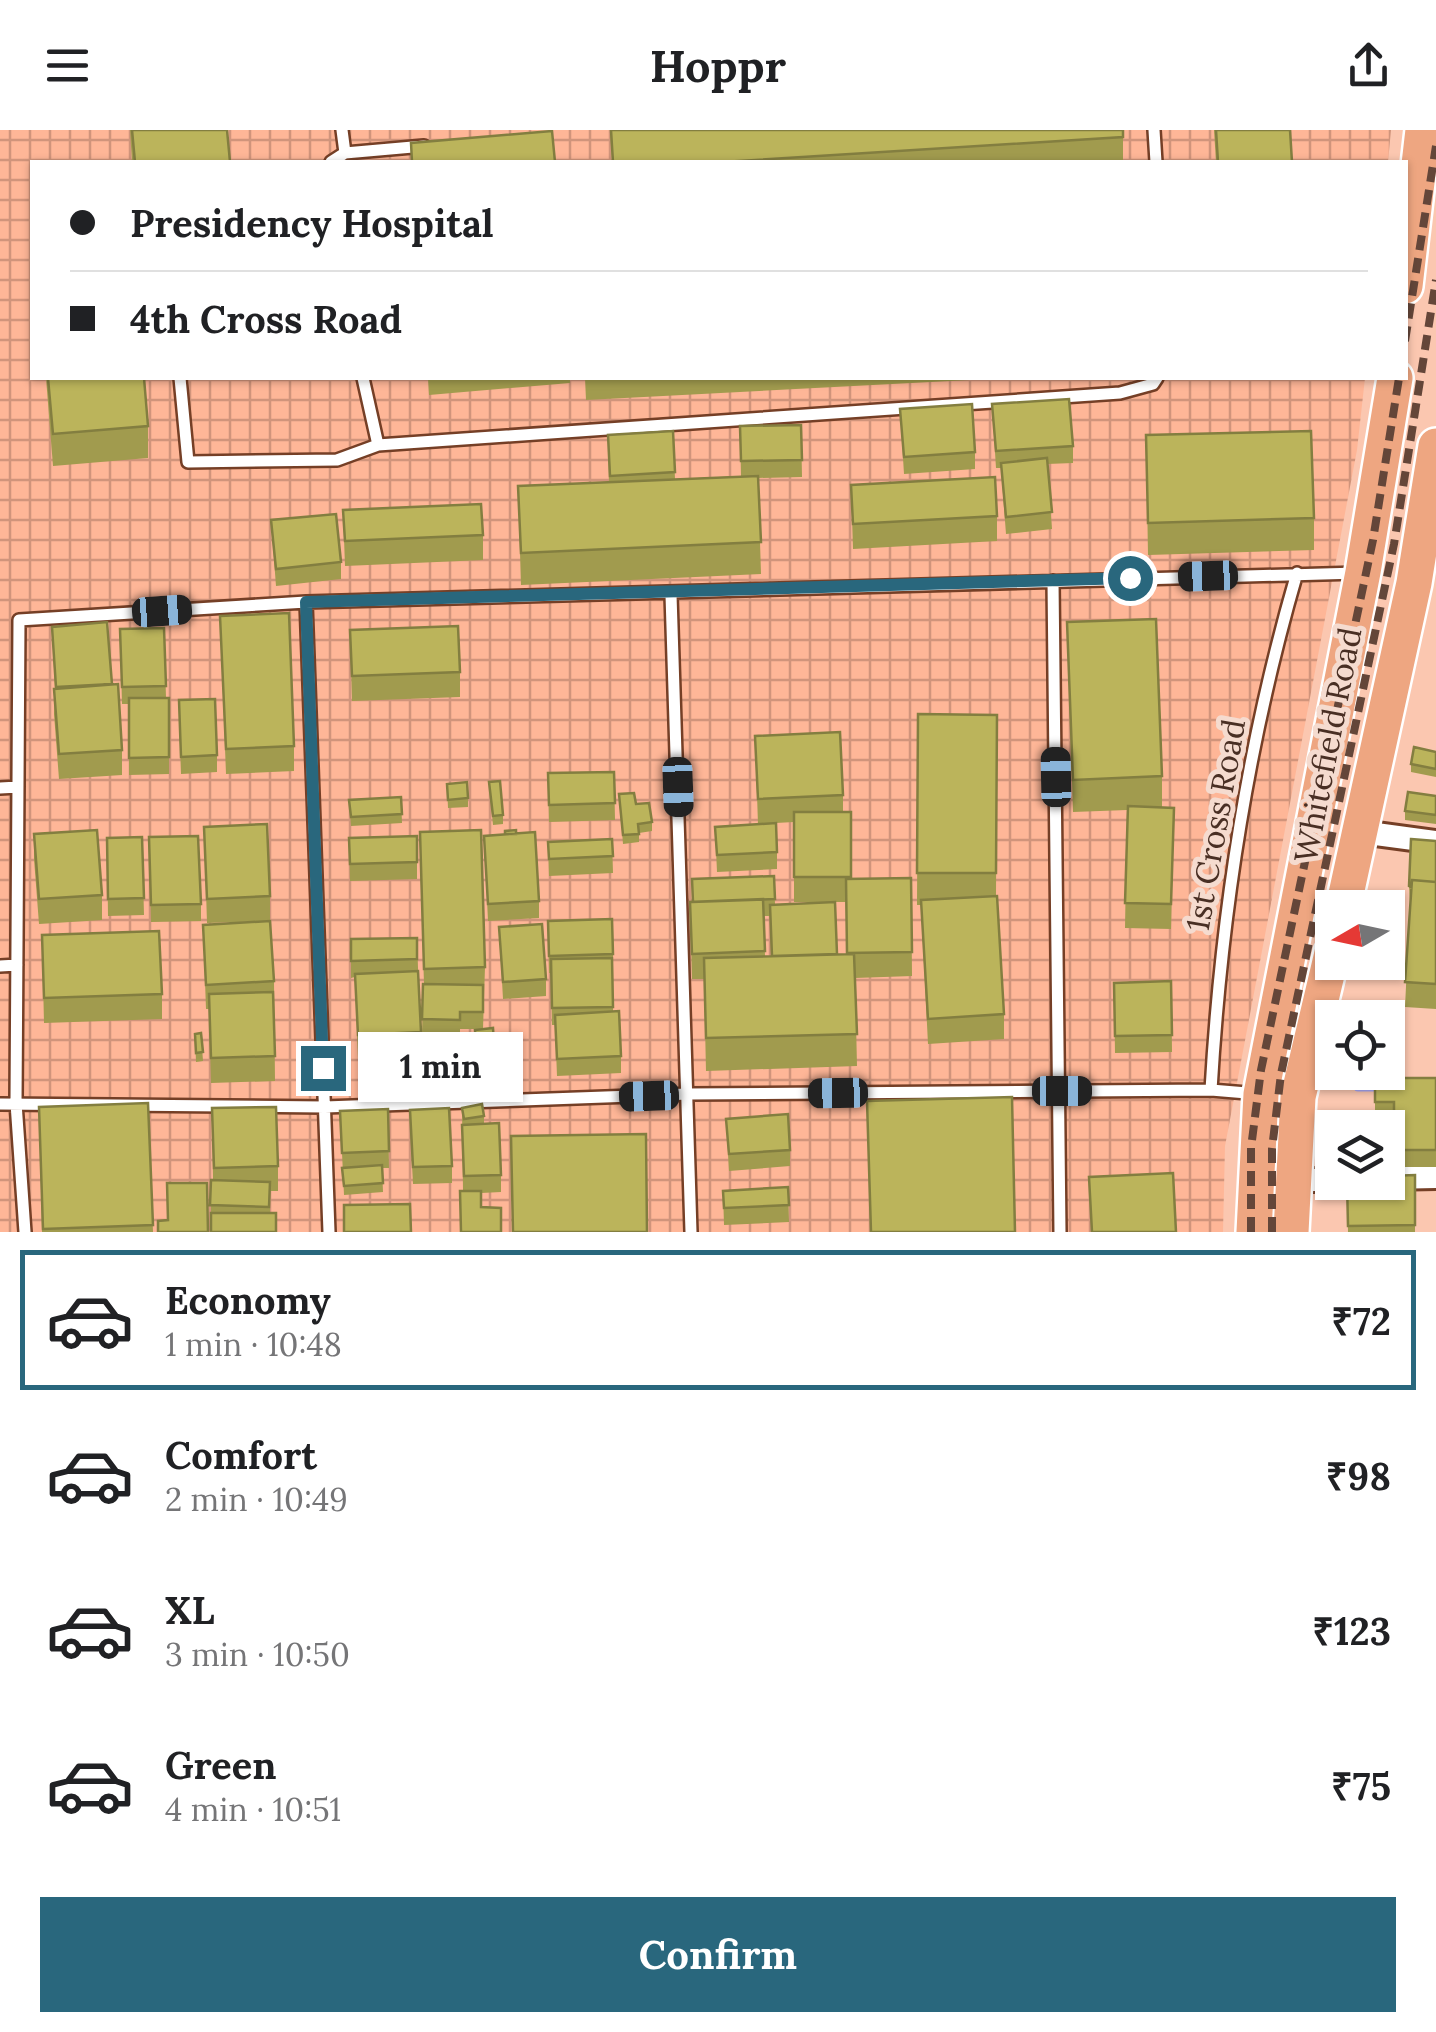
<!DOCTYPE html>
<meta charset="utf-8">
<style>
body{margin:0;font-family:Lora,serif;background:#f2f2f2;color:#202124;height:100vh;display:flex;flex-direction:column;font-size:38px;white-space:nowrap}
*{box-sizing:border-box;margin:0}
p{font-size:32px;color:#757577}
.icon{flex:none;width:55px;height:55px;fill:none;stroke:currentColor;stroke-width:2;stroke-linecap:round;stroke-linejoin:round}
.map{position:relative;height:1102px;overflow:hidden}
.details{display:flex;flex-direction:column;background:#fff;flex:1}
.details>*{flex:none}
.banner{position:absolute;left:30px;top:30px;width:1378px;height:220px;border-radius:0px;box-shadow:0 2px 8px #0004;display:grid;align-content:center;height:220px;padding:0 40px;background:#fff}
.needle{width:65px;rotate:261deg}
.controls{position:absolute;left:1315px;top:760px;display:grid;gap:20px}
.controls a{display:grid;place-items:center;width:90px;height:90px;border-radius:0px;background:#fff;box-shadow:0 2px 8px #0004;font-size:50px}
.end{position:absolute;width:45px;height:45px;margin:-22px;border:12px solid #29677d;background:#fff;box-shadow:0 0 0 5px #fff}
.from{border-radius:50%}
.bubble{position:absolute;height:70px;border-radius:0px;background:#fff;box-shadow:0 2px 8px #0004;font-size:32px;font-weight:700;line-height:70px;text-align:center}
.car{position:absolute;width:30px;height:60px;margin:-30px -15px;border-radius:12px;box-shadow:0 0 8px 2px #0007;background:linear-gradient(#222 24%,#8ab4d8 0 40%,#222 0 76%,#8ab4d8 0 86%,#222 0)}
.banner b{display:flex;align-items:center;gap:35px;height:95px;font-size:38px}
.banner b+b{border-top:2px solid #e0e0e0}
.banner i{width:25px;height:25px;background:#202124}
ul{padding:18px 0 0;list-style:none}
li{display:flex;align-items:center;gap:30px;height:140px;margin:0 20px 15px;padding:0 20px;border:5px solid transparent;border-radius:0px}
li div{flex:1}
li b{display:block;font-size:38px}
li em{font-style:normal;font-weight:700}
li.current{border-color:#29677d}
li>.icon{width:90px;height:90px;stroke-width:1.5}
.button{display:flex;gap:20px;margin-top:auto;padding:20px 40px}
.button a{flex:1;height:115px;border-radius:0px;background:#29677d;color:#fff;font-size:40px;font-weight:700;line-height:115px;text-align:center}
header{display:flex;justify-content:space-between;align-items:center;height:130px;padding:0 40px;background:#fff;font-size:45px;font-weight:700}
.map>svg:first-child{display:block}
.industrial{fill:url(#industrial-grid)}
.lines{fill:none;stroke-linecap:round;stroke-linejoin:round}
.stream{stroke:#aba9f8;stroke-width:9}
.lane-casing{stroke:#753f26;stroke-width:16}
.street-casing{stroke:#753f26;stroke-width:28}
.primary-casing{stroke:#fff;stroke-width:40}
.lane{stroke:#fff;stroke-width:11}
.street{stroke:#fff;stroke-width:22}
.primary{stroke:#eea681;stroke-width:35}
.rail{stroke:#644639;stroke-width:8;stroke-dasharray:15 8;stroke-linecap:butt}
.wall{fill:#a19b4e;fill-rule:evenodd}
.building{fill:#bbb45b;stroke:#837e40;stroke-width:2.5}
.route{stroke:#29677d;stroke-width:12}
.labels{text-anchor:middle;stroke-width:10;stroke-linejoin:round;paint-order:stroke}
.street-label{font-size:32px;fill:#492f24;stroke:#f5dbcf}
</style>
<header><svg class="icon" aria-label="menu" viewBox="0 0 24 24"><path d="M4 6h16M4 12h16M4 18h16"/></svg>Hoppr<svg class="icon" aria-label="share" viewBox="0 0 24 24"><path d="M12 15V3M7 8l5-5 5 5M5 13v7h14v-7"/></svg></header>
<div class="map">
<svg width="1436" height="1102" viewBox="0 0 1436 1102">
<defs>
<pattern id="industrial-grid" width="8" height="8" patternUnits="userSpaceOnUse" patternTransform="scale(2.5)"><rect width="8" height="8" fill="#feb697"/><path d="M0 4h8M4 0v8" fill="none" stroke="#d0947b"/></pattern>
</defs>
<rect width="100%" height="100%" fill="#fbc7b0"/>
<path class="industrial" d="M0,0H1391L1388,32H32V248H1365L1357,320L1225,1016L1223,1102H0Z"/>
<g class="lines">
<path class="stream" d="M1358,957H1385"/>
<defs>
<path id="lane" d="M342,0L345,23
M1154,0L1156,32
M331,32L345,23L424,16
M180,248L188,332L337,330L378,315L1120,263L1153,254L1157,248
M363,248L378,315
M1053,451L1060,1102
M671,465L691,1102
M306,472L329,1102
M0,658L18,657
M0,836L17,835
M1211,960C1221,786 1248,611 1297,443
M0,974L325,977L688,964L1211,960L1259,964
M25,1102L16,973L19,490L306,472L1358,443"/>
<path id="street" d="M1361,702L1436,712
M1388,1048L1436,1047
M1293,1050H1332"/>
<path id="primary" d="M1405,156L1423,0
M1343,778L1414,453L1436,316
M1254,1102L1261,964L1363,442L1395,248
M1291,1102L1298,967L1332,823"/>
</defs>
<use href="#lane" class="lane-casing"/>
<use href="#street" class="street-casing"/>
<use href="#primary" class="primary-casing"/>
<use href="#lane" class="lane"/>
<use href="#street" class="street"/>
<use href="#primary" class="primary"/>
<path class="rail" d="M1405,211L1436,16
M1251,1102V1018L1261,940L1373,410L1399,248
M1272,1102V1019L1281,944L1394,414L1436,150"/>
</g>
<path class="wall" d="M130,0H227L230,32H132Z
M610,0H1123V31L612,32Z
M1214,0H1290L1292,32H1216Z
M46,248H144L148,296V328L53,336Z
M428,248H570V253L429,265Z
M585,248H1008L586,270Z
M992,274L1073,316V333L1047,334L1052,399L1006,404L1001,338H996Z
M900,279L975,322V339L904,344Z
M801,295L802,347L758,348L761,444L521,455L518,356L609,352L608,305L673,301L675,349L741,346L740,296Z
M1146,305L1314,388V420L1148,425Z
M851,355L997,386V411L853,419Z
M343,380L483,405V430L345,436Z
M271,390L341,432V449L276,456Z
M220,486L294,616V641L226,644Z
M1067,492L1162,646V677L1174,678L1171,799L1125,798L1127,680L1073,682Z
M52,497L112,555L122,620V645L59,649L54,584L55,559Z
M164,498L166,568H169V644L129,645V574H122L120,499Z
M350,500L460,542V567L352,571Z
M918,584L997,585L996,766L1004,884V909L928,914L921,775H917Z
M179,587L217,625V642L181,644Z
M755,606L843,665V682H851V749L911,748L912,846L855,848L857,936L706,941L704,849H692L690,772L774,746L775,774L837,824H847L846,772H794V692L758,694ZM764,786H770L771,826H765Z
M1436,622V647L1411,642V634Z
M614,642L615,690L549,692L548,643Z
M489,652L503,685V694L493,695Z
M447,654L468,668V677L448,678Z
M619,664L636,674L652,692V701L639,703V712L623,714Z
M1436,666V694L1405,690V681Z
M401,667L402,693L351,696L349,670Z
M204,697L270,766V791L207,793Z
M715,697L777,722V739L717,742Z
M34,704L102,765V790L39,794L34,729Z
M417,706V749L350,751L349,708Z
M484,706L539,771V788L488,791Z
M142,707L144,785L108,786L107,708Z
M149,707L201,774V791L151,792Z
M612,709L613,743L549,746L548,712Z
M1436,711V879L1405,877L1410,773L1409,756Z
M420,726L485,837L483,899L494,914V922L476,924L475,900L481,899H460V907L422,906L423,854H424Z
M548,791L613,824V881L621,926V943L557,946L555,895H552L551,843H549Z
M203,795L274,851L275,951L211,953L209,879H206Z
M499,797L546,849V866L503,869Z
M42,805L162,864V889L44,893Z
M417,808L421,926L358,930L355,847L351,848V809Z
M1171,851L1172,922L1115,923L1114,853Z
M201,903L203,931L196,932L195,904Z
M1375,948H1436V1037H1394V989H1375Z
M148,973L153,1102H42L39,977Z
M212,978L278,1036V1061H270V1083L211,1102V1050H213Z
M462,978L484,986V994L501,1045V1062L481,1063V1077L501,1102L463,1061Z
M388,979L389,1038H382L383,1062L344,1065L340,981Z
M726,989L790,1020V1036L729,1041Z
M410,997L452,1036V1053L413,1054Z
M1415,1045V1102H1348L1347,1052Z
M788,1057L789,1092L724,1095L723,1061Z"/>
<path class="building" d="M132,0H227L230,32H135Z
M611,0H1123V7L722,32H613Z
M1216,0H1290L1292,32H1218Z
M552,1L555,32H412L411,13Z
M48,248H144L148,296L53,304Z
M1069,269L1073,316L996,321L992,274Z
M972,274L975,322L904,327L900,279Z
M801,295L802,330L741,331L740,296Z
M673,301L675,342L610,346L608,305Z
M1311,301L1314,388L1148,393L1146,305Z
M1047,328L1052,382L1006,387L1001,333Z
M758,346L761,412L521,423L518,356Z
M995,347L997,386L853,394L851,355Z
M481,374L483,405L345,411L343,380Z
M336,384L341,432L276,439L271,390Z
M289,483L294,616L226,619L220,486Z
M1156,489L1162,646L1073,650L1067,492Z
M107,492L112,554L56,557L52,497Z
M458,496L460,542L352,546L350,500Z
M164,498L166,556L122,557L120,499Z
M118,554L122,620L59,624L54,559Z
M129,568H169V627L129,628Z
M215,569L217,625L181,627L179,570Z
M918,584L997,585L996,743H917Z
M840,602L843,665L758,669L755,606Z
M1414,617L1436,622V639L1411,634Z
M614,642L615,673L549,675L548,643Z
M500,651L503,685L493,686L489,652Z
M467,652L468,668L448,670L447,654Z
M1408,662L1436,666V685L1405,681Z
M634,663L636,674L649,673L652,692L638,694L639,704L623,705L619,664Z
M401,667L402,684L351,687L349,670Z
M1128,676L1174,678L1171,774L1125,773Z
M794,682H851V747H794Z
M776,693L777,722L717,725L715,697Z
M267,694L270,766L207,769L204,697Z
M97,700L102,765L39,769L34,704Z
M481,700L485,837L424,839L420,702Z
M516,700V704H505V701Z
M535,702L539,771L488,774L484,706Z
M198,706L201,774L151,775L149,707Z
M417,706V732L350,734L349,708Z
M142,707L144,768L108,769L107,708Z
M612,709L613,726L549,729L548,712Z
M1411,709L1436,711V752L1412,750L1411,757L1409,756Z
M774,746L775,769L693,772L692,749Z
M911,748L912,822L847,823L846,749Z
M1412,750L1436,752V854L1405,852Z
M997,766L1004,884L928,889L921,770Z
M763,769L765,821L692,824L690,772Z
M835,772L837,824L772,826L770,775Z
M612,789L613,824L549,826L548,791Z
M270,791L274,851L206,855L203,795Z
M542,794L546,849L503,852L499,797Z
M159,801L162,864L44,868L42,805Z
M417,808V829L351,831V809Z
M854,824L857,904L706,908L704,828Z
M612,828L613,877L552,878L551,829Z
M418,841L421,902L358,905L355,844Z
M1171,851L1172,905L1115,906L1114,853Z
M423,854L483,855V882H460V890L422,889Z
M273,862L275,926L211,928L209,864Z
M619,881L621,926L557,929L555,885Z
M493,898L494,914L476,916L475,900Z
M201,903L203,922L196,923L195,904Z
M1375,948H1436V1020H1394V972H1375Z
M1012,967L1015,1102H871L867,971Z
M148,973L153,1095L43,1099L39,977Z
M482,974L484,986L464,989L462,978Z
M276,977L278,1036L214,1038L212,978Z
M449,978L452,1036L413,1037L410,980Z
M388,979L389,1021L342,1023L340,981Z
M788,984L790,1020L729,1024L726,989Z
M499,993L501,1045L464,1046L462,995Z
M646,1004L647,1102H513L511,1006Z
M382,1035L383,1053L344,1056L342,1038Z
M1173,1043L1176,1102H1092L1089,1047Z
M1415,1045V1095L1348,1096L1347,1052H1388V1046Z
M211,1050L270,1052L269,1077L210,1075Z
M167,1053H207L208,1102H158V1091L168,1090Z
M788,1057L789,1075L724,1078L723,1061Z
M460,1061H481V1077L501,1078V1102H461Z
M410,1074L411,1102H344V1075Z
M211,1083H276V1102H211Z"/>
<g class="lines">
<path class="route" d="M323,938L306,472L1130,448"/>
</g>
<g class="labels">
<g class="street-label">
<text transform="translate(1328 615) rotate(-79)" y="11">Whitefield Road</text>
<text transform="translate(1216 695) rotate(-80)" y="11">1st Cross Road</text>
</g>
</g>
</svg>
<div class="controls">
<a><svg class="needle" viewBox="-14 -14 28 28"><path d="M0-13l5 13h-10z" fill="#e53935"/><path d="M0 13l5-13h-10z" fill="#757577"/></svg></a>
<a><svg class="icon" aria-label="locate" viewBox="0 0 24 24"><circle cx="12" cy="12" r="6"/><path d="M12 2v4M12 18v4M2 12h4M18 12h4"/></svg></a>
<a><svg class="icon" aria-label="layers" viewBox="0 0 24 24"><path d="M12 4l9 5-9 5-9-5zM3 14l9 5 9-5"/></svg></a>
</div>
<i class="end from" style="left:1130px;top:448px"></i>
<i class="end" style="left:323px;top:938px"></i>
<div class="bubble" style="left:358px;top:902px;width:165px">1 min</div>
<i class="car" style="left:1208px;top:446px;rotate:268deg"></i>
<i class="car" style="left:162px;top:481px;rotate:86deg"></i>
<i class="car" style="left:1056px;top:647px;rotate:359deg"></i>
<i class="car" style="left:678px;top:657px;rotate:178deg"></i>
<i class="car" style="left:1062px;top:961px;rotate:90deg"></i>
<i class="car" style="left:838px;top:963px;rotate:269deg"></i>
<i class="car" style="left:649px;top:966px;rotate:268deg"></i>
<div class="banner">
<b><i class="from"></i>Presidency Hospital</b>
<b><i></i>4th Cross Road</b>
</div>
</div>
<section class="details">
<ul>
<li class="current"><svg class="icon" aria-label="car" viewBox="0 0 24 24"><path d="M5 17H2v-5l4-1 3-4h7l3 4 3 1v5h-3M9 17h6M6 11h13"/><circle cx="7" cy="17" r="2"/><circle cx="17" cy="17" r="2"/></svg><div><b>Economy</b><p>1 min · 10:48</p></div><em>₹72</em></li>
<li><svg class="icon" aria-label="car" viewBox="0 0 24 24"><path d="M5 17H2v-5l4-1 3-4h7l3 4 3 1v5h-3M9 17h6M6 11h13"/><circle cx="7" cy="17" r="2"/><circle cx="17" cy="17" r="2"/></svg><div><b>Comfort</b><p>2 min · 10:49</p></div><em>₹98</em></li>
<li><svg class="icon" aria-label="car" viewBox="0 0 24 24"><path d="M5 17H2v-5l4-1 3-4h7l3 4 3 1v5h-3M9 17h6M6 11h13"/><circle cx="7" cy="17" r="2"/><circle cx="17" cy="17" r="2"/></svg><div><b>XL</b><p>3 min · 10:50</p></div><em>₹123</em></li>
<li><svg class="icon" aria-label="car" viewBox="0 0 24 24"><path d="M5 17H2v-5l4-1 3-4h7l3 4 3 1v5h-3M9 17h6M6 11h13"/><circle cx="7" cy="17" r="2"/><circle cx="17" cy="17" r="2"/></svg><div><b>Green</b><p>4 min · 10:51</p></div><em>₹75</em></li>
</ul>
<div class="button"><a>Confirm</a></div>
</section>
